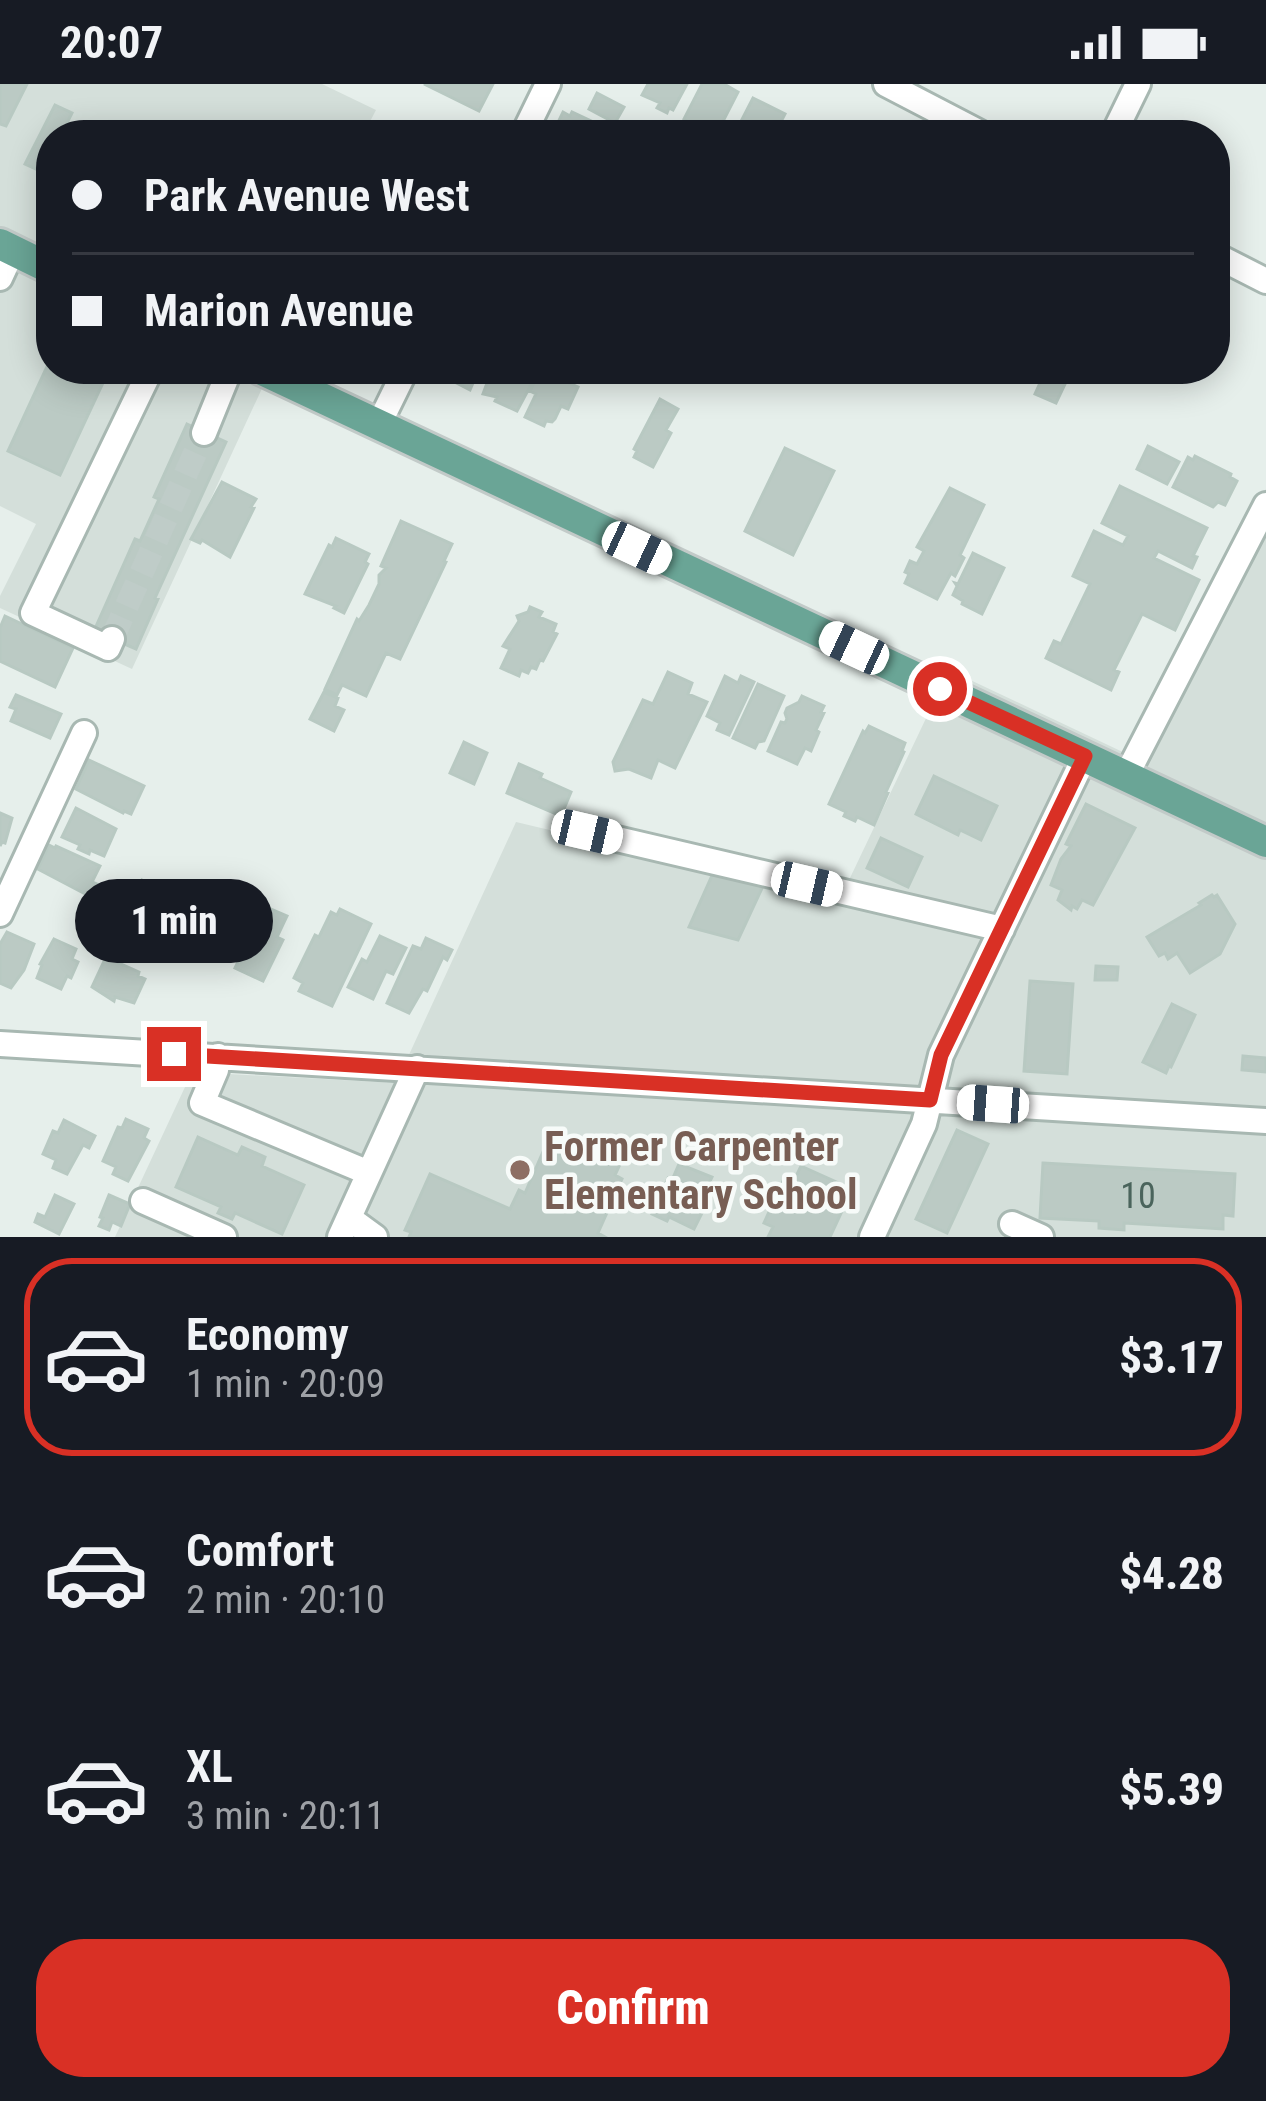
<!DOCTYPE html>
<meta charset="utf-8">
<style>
body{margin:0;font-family:"Roboto Condensed",sans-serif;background:#242831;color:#f1f3f6;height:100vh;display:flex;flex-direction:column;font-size:45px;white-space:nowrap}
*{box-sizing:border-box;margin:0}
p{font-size:39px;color:#9ea1a6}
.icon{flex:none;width:66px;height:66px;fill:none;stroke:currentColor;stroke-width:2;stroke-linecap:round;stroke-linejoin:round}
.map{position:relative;height:1153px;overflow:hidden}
.sheet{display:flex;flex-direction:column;background:#171b24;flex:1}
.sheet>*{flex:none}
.hud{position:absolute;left:36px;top:36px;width:1194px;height:264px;border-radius:48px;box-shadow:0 6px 30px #0003;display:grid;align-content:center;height:264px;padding:0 36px;background:#171b24}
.end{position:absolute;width:54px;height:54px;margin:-27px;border:15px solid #d93025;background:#fff;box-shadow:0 0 0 6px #fff}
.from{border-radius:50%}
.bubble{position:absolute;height:84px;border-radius:42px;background:#171b24;box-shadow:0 6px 30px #0003;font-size:39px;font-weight:800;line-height:84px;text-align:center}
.car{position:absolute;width:36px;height:72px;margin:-36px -18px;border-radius:15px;box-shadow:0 0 9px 3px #0007;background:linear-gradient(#fff 24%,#345 0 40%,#fff 0 76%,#345 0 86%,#fff 0)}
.hud b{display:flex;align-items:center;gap:42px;height:114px;font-size:45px}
.hud b+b{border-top:3px solid #363941}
.hud i{width:30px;height:30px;background:#f1f3f6}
ul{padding:21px 0 0;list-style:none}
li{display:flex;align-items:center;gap:36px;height:198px;margin:0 24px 18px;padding:0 12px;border:6px solid transparent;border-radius:48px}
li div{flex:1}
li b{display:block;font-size:45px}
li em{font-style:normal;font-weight:800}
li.on{border-color:#d93025}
li>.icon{width:108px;height:108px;stroke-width:1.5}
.button{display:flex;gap:24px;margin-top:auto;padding:24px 36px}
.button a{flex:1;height:138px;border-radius:48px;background:#d93025;color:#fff;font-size:48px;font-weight:800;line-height:138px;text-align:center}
.status{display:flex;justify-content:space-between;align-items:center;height:84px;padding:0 60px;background:#171b24;direction:ltr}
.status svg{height:33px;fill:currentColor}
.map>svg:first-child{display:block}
.built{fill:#d4dfda}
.building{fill:#bbcac4;stroke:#b8c9c2;stroke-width:3}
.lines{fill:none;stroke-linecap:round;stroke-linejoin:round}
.minor-tunnel{stroke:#bfccc8;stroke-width:24;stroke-dasharray:24 12;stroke-linecap:butt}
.minor-casing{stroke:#a8b8b2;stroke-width:30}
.major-casing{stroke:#c2cac8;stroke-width:36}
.minor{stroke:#fff;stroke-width:24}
.major{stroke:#6aa596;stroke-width:30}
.route{stroke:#d93025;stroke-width:15}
.education-dot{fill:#8d6e63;stroke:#f7fbf9;stroke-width:4.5}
.labels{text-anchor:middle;stroke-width:9;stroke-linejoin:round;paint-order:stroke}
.number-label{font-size:36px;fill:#4a645c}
.education-label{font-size:42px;font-weight:bold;fill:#785e54;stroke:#f7fbf9;text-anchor:start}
</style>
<div class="status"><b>20:07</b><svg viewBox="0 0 49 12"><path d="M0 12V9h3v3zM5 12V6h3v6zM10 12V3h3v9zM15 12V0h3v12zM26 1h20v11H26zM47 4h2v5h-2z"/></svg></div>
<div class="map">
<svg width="1266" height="1153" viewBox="0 0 1266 1153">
<rect width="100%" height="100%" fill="#e6efeb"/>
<path class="built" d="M0,0H322L376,26L363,51H51V285H271L132,585L0,524V512L36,440L0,422Z
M1266,405V1153H115L192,988L396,999L516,738L840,815L949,586L1127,670Z"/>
<path class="building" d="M0,0H27L6,42L0,40Z
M424,0H493L479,27Z
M648,0H687L673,26L669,24L667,29L657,24L660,19L642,11Z
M702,0H724L738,8L716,51H699L684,44L687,37L684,35Z
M597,9L624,23L615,39L589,25Z
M753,14L785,30L774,51H734Z
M55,21L72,29L67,39L93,51H51V92L25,80Z
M563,28L570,32L572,28L606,44L603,51H552Z
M799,39L815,47L818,42L830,47L828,51H793Z
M51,274V285L109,286L60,391L8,367Z
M442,285H479L470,306L449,295Z
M489,285H523L520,291L533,297L517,327L495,317L497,313L483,310L490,291L487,289Z
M540,286L578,303L568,325L561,322L555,335L552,338L546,337L544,342L525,333L536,310L530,307Z
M1045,288L1066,298L1056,319L1035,310Z
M660,315L678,325L666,346L671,349L653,383L634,373L637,367L634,365Z
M187,340L226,358L155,514L158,515L136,565L94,547L135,455L140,457L159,415L154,413Z
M1148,362L1179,378L1167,400L1137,385Z
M785,364L834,387L793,471L745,447Z
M1195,372L1231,390L1230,393L1237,397L1225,421L1218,418L1213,423L1173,403L1188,373L1193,376Z
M222,398L256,415L251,423L254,424L230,473L202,456L200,459L191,455Z
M1120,402L1207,444L1193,472L1197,473L1192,484L1158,467L1154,474L1199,496L1175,546L1142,530L1114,586L1119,588L1111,606L1046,574L1054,557L1061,560L1090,500L1073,492L1094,447L1123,461L1128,452L1102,439Z
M950,404L984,421L960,471L964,474L955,492L951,489L937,515L905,499L909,490L905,488L910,477L917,480L924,467L917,463Z
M401,437L452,460L444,477L446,478L400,575L386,569L366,612L342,601L337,611L325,605L357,535L359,537L369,521L379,500V491L386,484L381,482Z
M336,454L369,470L365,478L368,480L344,529L334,524L336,522L305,510L329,461L332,463Z
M973,469L1004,484L982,530L962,520L963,517L953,511L957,502L955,499L958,500Z
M530,523L542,528L539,533L556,540L553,548L557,550L543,577L540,576L536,585L531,583L528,589L521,586L519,592L501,584L510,565L503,562L519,537L517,532L528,528Z
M5,532L73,564L55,603L0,577V544Z
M668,588L692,599L688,610L707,618L675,684L658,676L651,694L629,685L615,687L613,678L643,616L653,620Z
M725,592L738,599L741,592L754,598L729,651L717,646L720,639L707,632Z
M758,600L784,612L764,657L758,658L755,664L733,654Z
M324,608L338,614L335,622L344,626L334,647L310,635Z
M16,611L61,630L50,654L11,637L16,625L10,623Z
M802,612L824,622L821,628L824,629L816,646L819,648L811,667L805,664L797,680L768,667L781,638L785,639L787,635L785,629L787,624L799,618Z
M869,642L905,659L902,667L904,668L886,708L888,709L874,741L857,733L855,737L844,732L846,728L829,720L863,647L865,649Z
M464,658L487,669L474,700L450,689Z
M89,676L144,702L131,730L124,727L123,729L76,705Z
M519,680L542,690L540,694L571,708L561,732L507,709Z
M934,692L997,722L981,756L960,746L958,751L916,730Z
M1086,720L1135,744L1093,821L1082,816L1077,825L1072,822L1071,826L1058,816L1062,806L1051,801L1061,775L1071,762L1066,760Z
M76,724L116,745L104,772L90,766L89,770L78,765L80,761L62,753Z
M0,729L12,734L5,759L2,758L0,762Z
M881,754L922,773L908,803L867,784Z
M49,761L55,764L56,762L100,782L92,798L97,800L91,813L38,785Z
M714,787L764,800L738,856L689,843Z
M142,796L174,811L164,833L131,818Z
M219,798L246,811L241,822L213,810Z
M1212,811L1214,813L1217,811L1235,840L1220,870L1190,889L1177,869L1168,875L1165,869L1159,872L1147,853L1201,821L1199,819Z
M271,825L287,832L277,853L283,856L263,897L235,884L255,842L262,845Z
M340,825L371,840L332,922L299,907L303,899L294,894L315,851L319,853L331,828L337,831Z
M7,848L34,860L24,886L11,904L0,899V860Z
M380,852L406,864L393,890L386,887L373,915L348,903L362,875L367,878Z
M426,854L452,866L447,876L443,873L427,907L423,905L409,929L387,919L413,862L421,865Z
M54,855L76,865L72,875L78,878L71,894L67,892L61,905L37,894L42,881L40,880Z
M112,871L121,875L119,879L139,888L138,892L145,895L134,919L115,913L114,917L92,903L106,873L110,874Z
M1096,882L1118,883L1117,896H1095Z
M1030,897L1073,900L1067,990L1024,987Z
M1172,920L1195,931L1171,983L1169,982L1166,989L1143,978Z
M1243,972L1266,974V988L1242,986Z
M126,1035L148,1045L144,1054L149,1057L128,1097L113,1090L116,1083L103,1077L118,1043L122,1044Z
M64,1036L95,1052L89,1064L83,1061L67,1090L53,1084L56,1076L43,1070L53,1047L58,1049Z
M957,1046L988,1060L947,1149L916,1135Z
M563,1052L573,1056L574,1053L622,1076L615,1091L622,1095L598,1149L605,1153H409L411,1148L405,1146L430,1090L510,1125L519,1106L525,1109L546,1061L557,1066Z
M198,1053L238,1071L242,1063L265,1073L262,1082L304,1101L282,1150L235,1129L232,1135L218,1129L221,1123L176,1103Z
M1043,1079L1235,1090L1233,1132L1223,1131V1145L1124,1139V1146L1099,1144V1137L1040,1134Z
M679,1080L712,1093L705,1108L711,1111L694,1145L669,1133L667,1137L652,1130L668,1094L672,1096Z
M801,1082L843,1101L834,1121L843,1125L830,1153H768L773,1143L764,1139L783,1097L792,1101Z
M55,1111L74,1120L59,1150L35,1138L38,1130L45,1133Z
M109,1111L130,1120L121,1142L112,1138L109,1146L99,1142L103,1134L100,1133Z"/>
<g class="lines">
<path class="minor-tunnel" d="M112,555L204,349"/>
<defs>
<path id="minor" d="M886,0L984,51
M523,51L548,0
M1113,51L1138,0
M1215,171L1266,197
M0,194L13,166
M378,342L406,285
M204,349L230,285
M112,555L108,564L33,529L151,285
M1126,692L1266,421
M587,748L1002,845
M0,830L84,649
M0,960L1266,1037
M218,972L216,986L202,1019L369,1089
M143,1117L224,1153
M349,1134L375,1153
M1012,1140L1041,1153
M340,1153L417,984
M872,1153L924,1040L941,971L1085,672"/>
<path id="major" d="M0,160L51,185
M260,285L1266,758"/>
</defs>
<use href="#minor" class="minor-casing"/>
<use href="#major" class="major-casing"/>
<use href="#minor" class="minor"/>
<use href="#major" class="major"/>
</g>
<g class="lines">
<path class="route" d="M174,970L930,1016L941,971L1085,672L940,605"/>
</g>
<circle class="education-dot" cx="520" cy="1086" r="12"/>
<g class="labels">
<g class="number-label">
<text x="1138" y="1124">10</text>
</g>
<g class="education-label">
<text x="544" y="1077">Former Carpenter<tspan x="544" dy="48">Elementary School</tspan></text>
</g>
</g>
</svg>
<i class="end from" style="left:940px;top:605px"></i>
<i class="end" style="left:174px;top:970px"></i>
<div class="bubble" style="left:75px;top:795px;width:198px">1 min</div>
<i class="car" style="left:637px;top:464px;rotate:115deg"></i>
<i class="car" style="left:854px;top:564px;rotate:295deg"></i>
<i class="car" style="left:587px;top:748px;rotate:103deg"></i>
<i class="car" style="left:807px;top:800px;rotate:103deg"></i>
<i class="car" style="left:993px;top:1020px;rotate:274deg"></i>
<div class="hud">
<b><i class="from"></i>Park Avenue West</b>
<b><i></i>Marion Avenue</b>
</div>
</div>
<section class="sheet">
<ul>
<li class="on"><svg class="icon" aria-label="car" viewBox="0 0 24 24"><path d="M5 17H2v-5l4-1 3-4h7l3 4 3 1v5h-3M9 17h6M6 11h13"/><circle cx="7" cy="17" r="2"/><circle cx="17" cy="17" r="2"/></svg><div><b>Economy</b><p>1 min · 20:09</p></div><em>$3.17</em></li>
<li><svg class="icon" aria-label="car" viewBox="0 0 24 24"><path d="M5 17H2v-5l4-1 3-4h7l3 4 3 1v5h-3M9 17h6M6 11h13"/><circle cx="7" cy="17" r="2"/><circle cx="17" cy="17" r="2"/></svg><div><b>Comfort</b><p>2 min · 20:10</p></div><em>$4.28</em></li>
<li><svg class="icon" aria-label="car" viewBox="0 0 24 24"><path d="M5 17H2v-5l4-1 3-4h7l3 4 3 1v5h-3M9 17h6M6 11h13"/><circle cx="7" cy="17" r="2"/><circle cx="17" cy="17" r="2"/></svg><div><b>XL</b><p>3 min · 20:11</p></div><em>$5.39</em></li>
</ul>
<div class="button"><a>Confirm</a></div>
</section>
